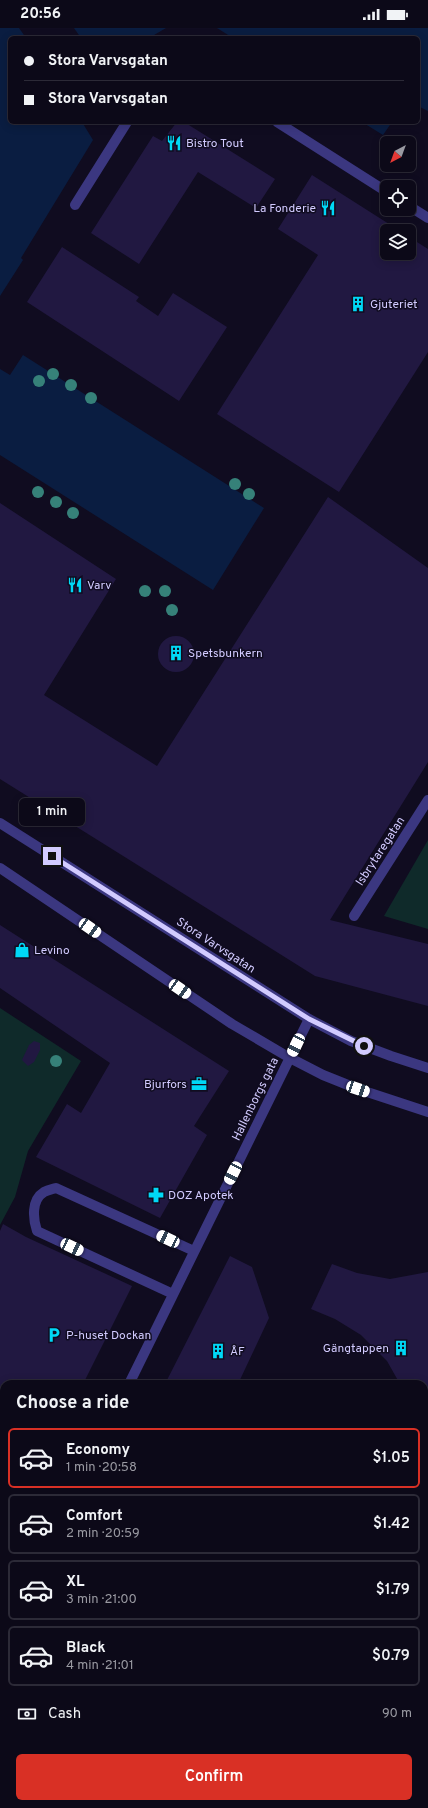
<!DOCTYPE html>
<meta charset="utf-8">
<style>
body{margin:0;font-family:Overpass,sans-serif;background:#1a1725;color:#f1f3f6;height:100vh;display:flex;flex-direction:column;font-size:15px;white-space:nowrap}
*{box-sizing:border-box;margin:0}
p{font-size:13px;color:#9a9aa2}
.icon{flex:none;width:22px;height:22px;fill:none;stroke:currentColor;stroke-width:2;stroke-linecap:round;stroke-linejoin:round}
.map{position:relative;flex:1;overflow:hidden}
.panel{position:absolute;left:0px;top:1352px;width:428px;height:428px;display:flex;flex-direction:column;background:#0c0918;border-radius:12px 12px 0 0;box-shadow:0 2px 10px #0003,0 0 0 1px #2c2a37}
.panel>*{flex:none}
.top-card{position:absolute;left:8px;top:8px;width:412px;height:88px;border-radius:6px;box-shadow:0 2px 10px #0003,0 0 0 1px #2c2a37;display:grid;align-content:center;height:88px;padding:0 16px;background:#0c0918}
.needle{width:26px;rotate:221deg}
.tools{position:absolute;left:380px;top:108px;display:grid;gap:8px}
.tools a{display:grid;place-items:center;width:36px;height:36px;border-radius:6px;background:#0c0918;box-shadow:0 2px 10px #0003,0 0 0 1px #2c2a37;font-size:20px}
.end{position:absolute;width:18px;height:18px;margin:-9px;border:5px solid #d2cbff;background:#111;box-shadow:0 0 0 2px #111}
.from{border-radius:50%}
.bubble{position:absolute;height:28px;border-radius:6px;background:#0c0918;box-shadow:0 2px 10px #0003,0 0 0 1px #2c2a37;font-size:13px;font-weight:600;line-height:28px;text-align:center}
.car{position:absolute;width:12px;height:24px;margin:-12px -6px;border-radius:5px;box-shadow:0 0 3px 1px #0007;background:linear-gradient(#fff 24%,#345 0 40%,#fff 0 76%,#345 0 86%,#fff 0)}
.top-card b{display:flex;align-items:center;gap:14px;height:38px;font-size:15px}
.top-card b+b{border-top:1px solid #2c2a37}
.top-card i{width:10px;height:10px;background:#f1f3f6}
ul{padding:0;list-style:none}
li{display:flex;align-items:center;gap:12px;height:60px;margin:0 8px 6px;padding:0 8px;border:2px solid #2c2a37;border-radius:6px}
li div{flex:1}
li b{display:block;font-size:15px}
li em{font-style:normal;font-weight:600}
li.on{border-color:#d93025}
li>.icon{width:36px;height:36px;stroke-width:1.5}
h2{padding:0 16px;font-size:18px;line-height:48px}
.pay{display:flex;align-items:center;gap:10px;height:44px;padding:0 16px;font-size:15px}
.pay p{margin-inline-start:auto}
.primary-button{display:flex;gap:8px;margin-top:auto;padding:8px 16px}
.primary-button a{flex:1;height:46px;border-radius:6px;background:#d93025;color:#fff;font-size:16px;font-weight:600;line-height:46px;text-align:center}
.status{display:flex;justify-content:space-between;align-items:center;height:28px;padding:0 20px;background:#0c0918;direction:ltr}
.status svg{height:11px;fill:currentColor}
.map>svg:first-child{display:block}
.green{fill:#0f2a2a}
.water{fill:#0a1d41}
.pier{fill:#100c20}
.building{fill:#211841}
.lines{fill:none;stroke-linecap:round;stroke-linejoin:round}
.minor{stroke:#3b3780;stroke-width:10}
.tree{fill:#368179}
.route{stroke:#d2cbff;stroke-width:5}
.labels{text-anchor:middle;stroke-width:3;stroke-linejoin:round;paint-order:stroke}
.poi-label{font-size:12px;fill:#d2cbff;stroke:#100c20;text-anchor:start}
.street-label{font-size:12px;fill:#d2cbff;stroke:#100c20}
</style>
<div class="status"><b>20:56</b><svg viewBox="0 0 49 12"><path d="M0 12V9h3v3zM5 12V6h3v6zM10 12V3h3v9zM15 12V0h3v12zM26 1h20v11H26zM47 4h2v5h-2z"/></svg></div>
<div class="map">
<svg width="428" height="1780" viewBox="0 0 428 1780">
<rect width="100%" height="100%" fill="#100c20"/>
<path class="green" d="M428,812V901L384,888Z
M0,980L81,1033L28,1123L15,1169L0,1197Z
M428,1495V1780H225L227,1776H424V1499Z"/>
<path class="water" d="M0,0H166L149,10H10V94H82L93,112L21,230L23,232L0,268Z
M217,0H428V83L418,78V10H233Z
M362,94H392L383,107Z
M23,327L264,480L213,562L0,427V341L10,347Z"/>
<path class="pier" d="M19,0H74L81,10H26Z"/>
<path class="building" d="M177,94H184L275,151L256,180L198,144L139,236L91,205L153,108L162,113Z
M312,147L400,203H387V225H409V209L428,221V324L339,464L217,386L318,227L278,201Z
M62,219L139,269L136,273L158,288L173,265L227,299L179,373L27,274Z
M328,469L428,540V734L330,892L428,916V978L315,948L0,751V475L116,551L44,667L157,738Z
M158 626a18 18 0 1 1 36 0a18 18 0 1 1-36 0Z
M0,897L229,1043L194,1098L207,1107L160,1190L36,1129L67,1076L81,1085L110,1035L0,960Z
M34,1013L40,1015V1022L34,1034L28,1038L22,1032L29,1017Z
M3,1196L26,1209L132,1258L83,1356H4V1418L0,1416V1203Z
M230,1228L252,1239L269,1290L238,1356H165Z
M332,1236L357,1245L390,1251L428,1244V1418L424,1419V1356H400L387,1333L361,1307L335,1291L311,1281Z
M4,1667V1702L0,1700V1676Z
M144,1776H197L195,1780H151Z"/>
<g class="lines">
<path class="minor" d="M277,94L387,164
M75,177L127,94
M409,178L428,190
M0,795L309,991L351,1013L391,1028L428,1040
M0,840L232,996L290,1030L323,1047L358,1061L428,1084
M354,888L428,772
M173,1266L37,1203C33,1191 31,1172 44,1164C48,1162 53,1161 56,1160L194,1223
M129,1356L309,991
M0,1444L4,1446
M424,1476L428,1472
M0,1479L4,1481
M0,1615L4,1607
M0,1775L10,1780"/>
</g>
<g class="tree">
<circle cx="53" cy="346" r="6"/>
<circle cx="39" cy="353" r="6"/>
<circle cx="71" cy="357" r="6"/>
<circle cx="91" cy="370" r="6"/>
<circle cx="235" cy="456" r="6"/>
<circle cx="38" cy="464" r="6"/>
<circle cx="249" cy="466" r="6"/>
<circle cx="56" cy="474" r="6"/>
<circle cx="73" cy="485" r="6"/>
<circle cx="145" cy="563" r="6"/>
<circle cx="165" cy="563" r="6"/>
<circle cx="172" cy="582" r="6"/>
<circle cx="56" cy="1033" r="6"/>
</g>
<g class="lines">
<path class="route" d="M52,828L309,991L364,1018"/>
</g>
<defs>
<symbol id="restaurant-bare" viewBox="-9 -9 18 18"><path d="M-5-6h1v4h1v-4h1v4h1v-4h1v5L-1.5 .5V6h-2V.5L-5-1ZM5-6V6H3V1.5H1.5Q1.5-4 5-6Z" fill="#00d8f6" stroke="#100c20" stroke-width="2.5" paint-order="stroke"/></symbol>
<symbol id="building-bare" viewBox="-9 -9 18 18"><path d="M-4-6H4V6H1V3H-1V6H-4ZM-2.5-4.3h1.7v1.8h-1.7ZM.8-4.3h1.7v1.8H.8ZM-2.5-1h1.7V.8h-1.7ZM.8-1h1.7V.8H.8Z" fill="#00d8f6" stroke="#100c20" stroke-width="2.5" paint-order="stroke"/></symbol>
<symbol id="shop-bare" viewBox="-9 -9 18 18"><path d="M-5-2.5h2.3a2.7 3.5 0 0 1 5.4 0H5L5.5 6h-11ZM-1.5-2.5h3a1.5 2.3 0 0 0-3 0Z" fill="#00d8f6" stroke="#100c20" stroke-width="2.5" paint-order="stroke"/></symbol>
<symbol id="office-bare" viewBox="-9 -9 18 18"><path d="M-6-3h4V-5.5h4V-3h4V5H-6ZM-1-4.5V-3h2v-1.5ZM-6 0V1H6V0Z" fill="#00d8f6" stroke="#100c20" stroke-width="2.5" paint-order="stroke"/></symbol>
<symbol id="pharmacy-bare" viewBox="-9 -9 18 18"><path d="M-2-6h4v4h4v4h-4v4h-4v-4h-4v-4h4Z" fill="#00d8f6" stroke="#100c20" stroke-width="2.5" paint-order="stroke"/></symbol>
<symbol id="parking-bare" viewBox="-9 -9 18 18"><path d="M-3.5-5.5H1a3.5 3.5 0 0 1 0 7H-1V5.5H-3.5ZM-1-3.4V-.6H.8a1.4 1.4 0 0 0 0-2.8Z" fill="#00d8f6" stroke="#100c20" stroke-width="2.5" paint-order="stroke"/></symbol>
</defs>
<g fill-rule="evenodd">
<use href="#restaurant-bare" x="163" y="104" width="22" height="22"/>
<use href="#restaurant-bare" x="317" y="169" width="22" height="22"/>
<use href="#building-bare" x="347" y="265" width="22" height="22"/>
<use href="#restaurant-bare" x="64" y="546" width="22" height="22"/>
<use href="#building-bare" x="165" y="614" width="22" height="22"/>
<use href="#shop-bare" x="11" y="911" width="22" height="22"/>
<use href="#office-bare" x="188" y="1045" width="22" height="22"/>
<use href="#pharmacy-bare" x="145" y="1156" width="22" height="22"/>
<use href="#parking-bare" x="43" y="1296" width="22" height="22"/>
<use href="#building-bare" x="390" y="1309" width="22" height="22"/>
<use href="#building-bare" x="207" y="1312" width="22" height="22"/>
</g>
<g class="labels">
<g class="poi-label">
<text x="186" y="119">Bistro Tout</text>
<text x="316" y="184" text-anchor="end">La Fonderie</text>
<text x="370" y="280">Gjuteriet</text>
<text x="87" y="561">Varv</text>
<text x="188" y="629">Spetsbunkern</text>
<text x="34" y="926">Levino</text>
<text x="187" y="1060" text-anchor="end">Bjurfors</text>
<text x="168" y="1171">DOZ Apotek</text>
<text x="66" y="1311">P-huset Dockan</text>
<text x="389" y="1324" text-anchor="end">Gängtappen</text>
<text x="230" y="1327">ÅF</text>
</g>
<g class="street-label">
<text transform="translate(380 823) rotate(-57)" y="4">Isbrytaregatan</text>
<text transform="translate(216 917) rotate(33)" y="4">Stora Varvsgatan</text>
<text transform="translate(255 1071) rotate(-64)" y="4">Hallenborgs gata</text>
</g>
</g>
</svg>
<div class="tools">
<a><svg class="needle" viewBox="-14 -14 28 28"><path d="M0-13l5 13h-10z" fill="#e53935"/><path d="M0 13l5-13h-10z" fill="#9a9aa2"/></svg></a>
<a><svg class="icon" aria-label="locate" viewBox="0 0 24 24"><circle cx="12" cy="12" r="6"/><path d="M12 2v4M12 18v4M2 12h4M18 12h4"/></svg></a>
<a><svg class="icon" aria-label="layers" viewBox="0 0 24 24"><path d="M12 4l9 5-9 5-9-5zM3 14l9 5 9-5"/></svg></a>
</div>
<i class="end from" style="left:364px;top:1018px"></i>
<i class="end" style="left:52px;top:828px"></i>
<div class="bubble" style="left:19px;top:770px;width:66px">1 min</div>
<i class="car" style="left:90px;top:900px;rotate:124deg"></i>
<i class="car" style="left:180px;top:961px;rotate:124deg"></i>
<i class="car" style="left:296px;top:1017px;rotate:206deg"></i>
<i class="car" style="left:358px;top:1061px;rotate:109deg"></i>
<i class="car" style="left:233px;top:1145px;rotate:207deg"></i>
<i class="car" style="left:168px;top:1211px;rotate:295deg"></i>
<i class="car" style="left:72px;top:1219px;rotate:115deg"></i>
<div class="top-card">
<b><i class="from"></i>Stora Varvsgatan</b>
<b><i></i>Stora Varvsgatan</b>
</div>
<section class="panel">
<h2>Choose a ride</h2>
<ul>
<li class="on"><svg class="icon" aria-label="car" viewBox="0 0 24 24"><path d="M5 17H2v-5l4-1 3-4h7l3 4 3 1v5h-3M9 17h6M6 11h13"/><circle cx="7" cy="17" r="2"/><circle cx="17" cy="17" r="2"/></svg><div><b>Economy</b><p>1 min · 20:58</p></div><em>$1.05</em></li>
<li><svg class="icon" aria-label="car" viewBox="0 0 24 24"><path d="M5 17H2v-5l4-1 3-4h7l3 4 3 1v5h-3M9 17h6M6 11h13"/><circle cx="7" cy="17" r="2"/><circle cx="17" cy="17" r="2"/></svg><div><b>Comfort</b><p>2 min · 20:59</p></div><em>$1.42</em></li>
<li><svg class="icon" aria-label="car" viewBox="0 0 24 24"><path d="M5 17H2v-5l4-1 3-4h7l3 4 3 1v5h-3M9 17h6M6 11h13"/><circle cx="7" cy="17" r="2"/><circle cx="17" cy="17" r="2"/></svg><div><b>XL</b><p>3 min · 21:00</p></div><em>$1.79</em></li>
<li><svg class="icon" aria-label="car" viewBox="0 0 24 24"><path d="M5 17H2v-5l4-1 3-4h7l3 4 3 1v5h-3M9 17h6M6 11h13"/><circle cx="7" cy="17" r="2"/><circle cx="17" cy="17" r="2"/></svg><div><b>Black</b><p>4 min · 21:01</p></div><em>$0.79</em></li>
</ul>
<div class="pay"><svg class="icon" aria-label="cash" viewBox="0 0 24 24"><path d="M3 7h18v10H3z"/><circle cx="12" cy="12" r="2"/></svg>Cash<p>90 m</p></div>
<div class="primary-button"><a>Confirm</a></div>
</section>
</div>
